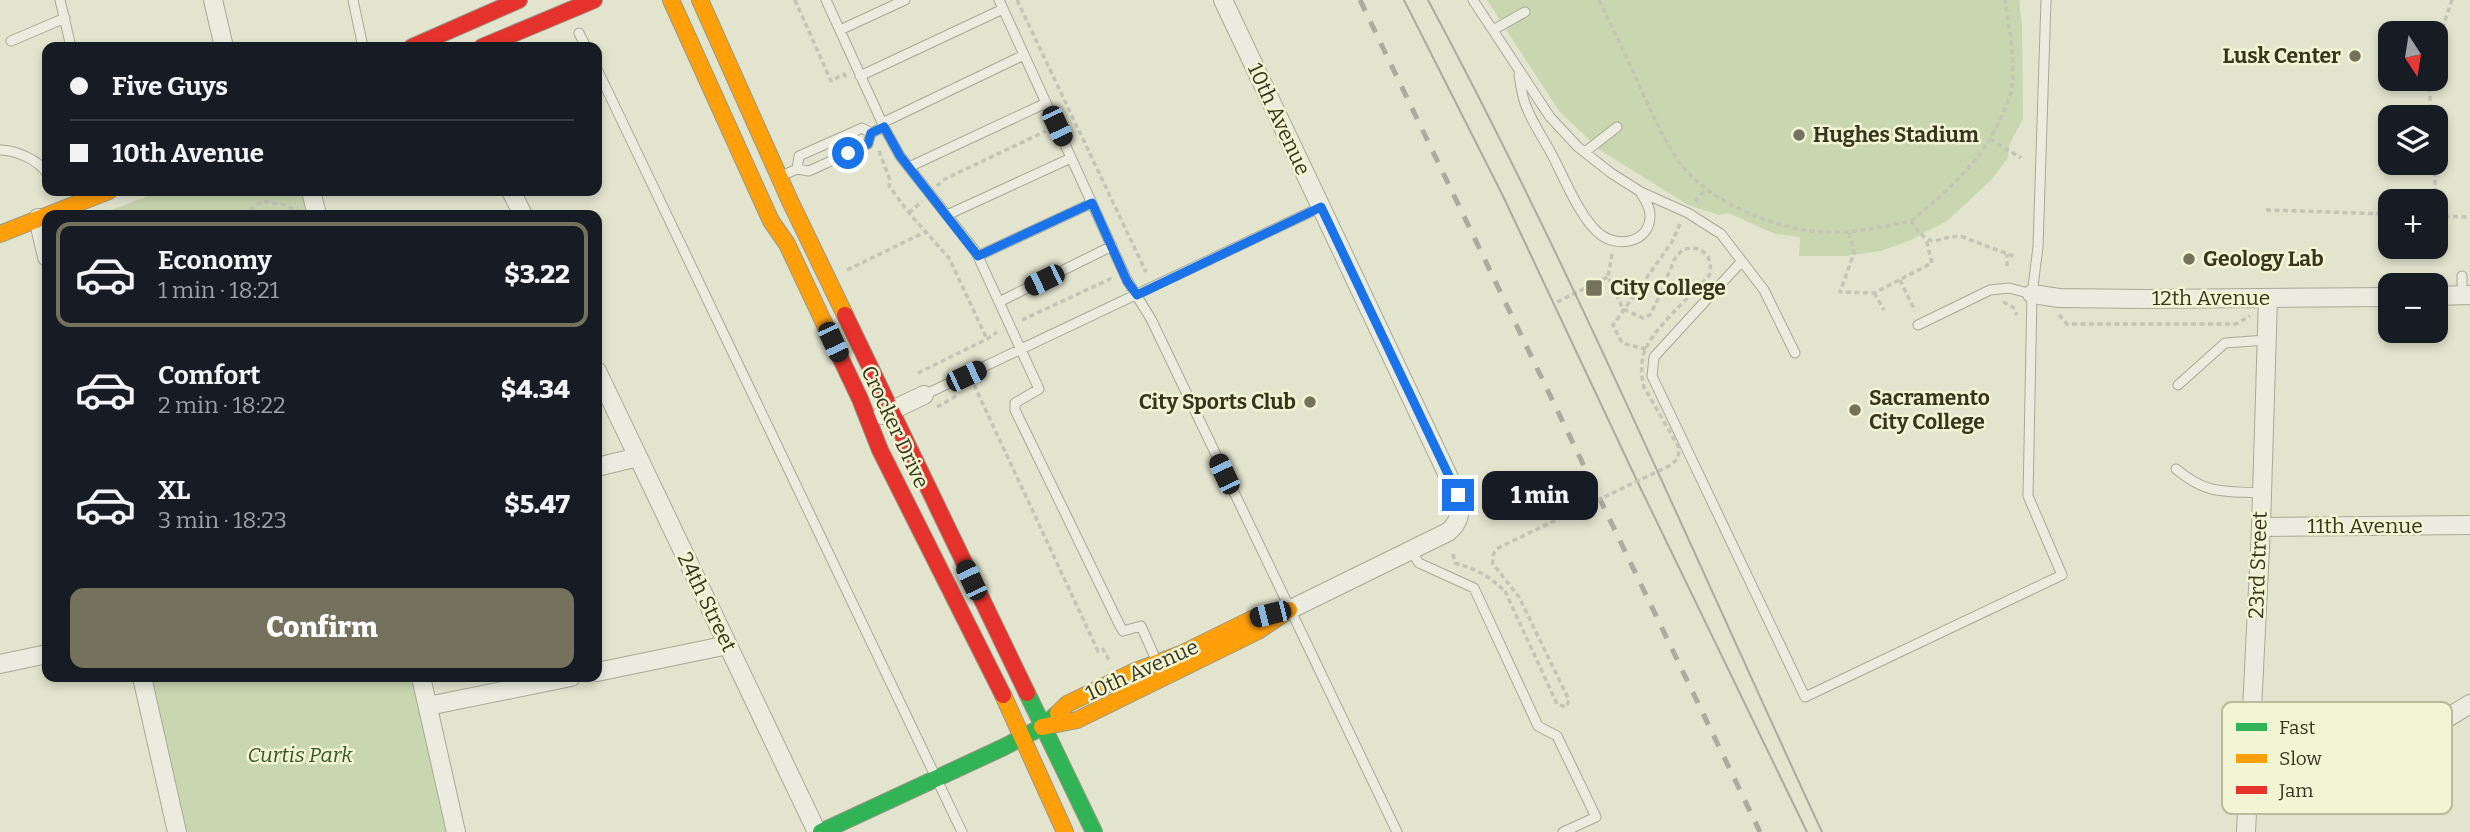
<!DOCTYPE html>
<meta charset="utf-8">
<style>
body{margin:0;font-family:Bitter,serif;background:#20242c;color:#f1f3f6;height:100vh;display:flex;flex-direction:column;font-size:26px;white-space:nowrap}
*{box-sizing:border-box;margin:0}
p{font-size:23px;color:#9ea1a6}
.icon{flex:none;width:38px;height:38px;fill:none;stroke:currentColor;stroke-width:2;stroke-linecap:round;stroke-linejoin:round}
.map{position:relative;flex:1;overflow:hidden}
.panel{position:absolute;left:42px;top:210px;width:560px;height:472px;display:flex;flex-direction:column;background:#171b24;border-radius:14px;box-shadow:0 4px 10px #0003}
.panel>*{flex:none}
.top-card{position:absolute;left:42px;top:42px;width:560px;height:154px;border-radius:14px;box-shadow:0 4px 10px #0003;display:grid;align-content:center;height:154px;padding:0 28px;background:#171b24}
.needle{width:46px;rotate:168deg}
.fabs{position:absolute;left:2378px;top:21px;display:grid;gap:14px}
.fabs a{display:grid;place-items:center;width:70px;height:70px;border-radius:14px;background:#171b24;box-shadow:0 4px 10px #0003;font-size:35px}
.end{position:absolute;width:32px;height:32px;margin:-16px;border:9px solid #1a73e8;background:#fff;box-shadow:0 0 0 4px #fff}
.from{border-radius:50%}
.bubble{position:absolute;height:49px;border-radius:14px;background:#171b24;box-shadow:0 4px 10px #0003;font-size:23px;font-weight:800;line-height:49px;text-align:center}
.car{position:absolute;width:21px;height:42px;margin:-21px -10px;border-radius:9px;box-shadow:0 0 5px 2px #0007;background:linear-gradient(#222 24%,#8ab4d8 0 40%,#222 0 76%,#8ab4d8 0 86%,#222 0)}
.top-card b{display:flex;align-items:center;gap:24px;height:66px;font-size:26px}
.top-card b+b{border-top:2px solid #363941}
.top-card i{width:18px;height:18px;background:#f1f3f6}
ul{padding:12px 0 0;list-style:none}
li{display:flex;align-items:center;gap:21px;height:105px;margin:0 14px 10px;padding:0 14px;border:4px solid transparent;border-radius:14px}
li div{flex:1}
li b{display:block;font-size:26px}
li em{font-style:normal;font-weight:800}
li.on{border-color:#74725c}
li>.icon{width:63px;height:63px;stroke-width:1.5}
.primary-button{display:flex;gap:14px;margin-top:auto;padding:14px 28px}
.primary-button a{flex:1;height:80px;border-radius:14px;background:#74725c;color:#fff;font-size:28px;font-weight:800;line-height:80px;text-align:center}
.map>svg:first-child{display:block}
.green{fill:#c8d7b0}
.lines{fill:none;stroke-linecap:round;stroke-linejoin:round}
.lane-casing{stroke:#a8a996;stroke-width:11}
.street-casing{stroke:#a8a996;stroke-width:20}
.fast-casing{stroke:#989886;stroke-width:18}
.slow-casing{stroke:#989886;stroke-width:18}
.jam-casing{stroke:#989886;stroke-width:18}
.path{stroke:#c3c5b5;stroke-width:3.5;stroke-dasharray:5 3.5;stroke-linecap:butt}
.lane{stroke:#ebecdf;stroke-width:9}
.street{stroke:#ebecdf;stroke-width:18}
.fast{stroke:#30b455;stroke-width:16}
.slow{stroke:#ff9f0a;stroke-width:16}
.jam{stroke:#e5322d;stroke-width:16}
.tram{stroke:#abab9f;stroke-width:2}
.rail{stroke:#abab9f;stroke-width:5;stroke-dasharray:12 12;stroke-linecap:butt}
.path-bridge{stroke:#c3c5b5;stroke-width:3.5;stroke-dasharray:5 3.5;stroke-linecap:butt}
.route{stroke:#1a73e8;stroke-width:9}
.poi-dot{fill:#74725c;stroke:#f2f5d3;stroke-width:2.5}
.labels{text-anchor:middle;stroke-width:5;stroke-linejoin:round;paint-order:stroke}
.poi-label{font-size:21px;font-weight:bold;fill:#38351e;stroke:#f2f5d3;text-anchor:start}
.street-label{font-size:21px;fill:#38351e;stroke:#f2f5d3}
.park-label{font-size:21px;font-style:italic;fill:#365525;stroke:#f2f5d3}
.key{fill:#f2f5d3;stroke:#babb9d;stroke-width:2}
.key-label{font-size:19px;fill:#38351e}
</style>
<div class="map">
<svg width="2470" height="832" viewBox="0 0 2470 832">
<rect width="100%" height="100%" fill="#e2e4ce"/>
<path class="green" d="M1487,0H2019L2022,26L2023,119L2009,145L2008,158L1991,180L1947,221L1909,241L1880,251L1846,256H1799L1800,237L1775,234L1728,213L1719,215L1688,205L1600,150L1559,111Z
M161,191H304L309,215H98Z
M151,677H414L449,832H186Z"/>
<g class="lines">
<defs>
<path id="lane" d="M60,0L71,47
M353,0L363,47
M826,0L884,127L900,156L976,252L1039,389L1015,403V410L1120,626L1123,631L1141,626L1157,662
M999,0L1127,280L1151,319L1397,832
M1473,0L1550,117L1578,147L1611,173L1641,192L1688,213L1721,234L1764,290L1795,353
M840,30L905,0
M1493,30L1525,12
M579,33L586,47
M11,41L65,18
M597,69L962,832
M1519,75C1521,85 1522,97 1526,106C1532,122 1543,138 1551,153C1564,177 1580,219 1601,235C1619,248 1649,242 1650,217C1651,208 1645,200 1641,193
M860,76L1003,9
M882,123L1024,55
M0,150C16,150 38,160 47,173
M1585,152L1617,127
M909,167L1046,103
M797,169L799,156L862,128L871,133L884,127
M781,176L797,169L809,171L868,144L871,133
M947,215L1071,158
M978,256L1092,203
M1742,261L1654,357L1652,376L1805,697L2062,575L2028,496L2032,294L2038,247L2046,0
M2462,276V295
M999,302L1112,246
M1918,325L1990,290L2009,288L2032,294
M2178,385L2225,343L2266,340
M924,395L1321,207
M2176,469C2207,495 2224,491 2261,493
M1411,551L1419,563L1474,588L1538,726L1557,736L1596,817L1563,832"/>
<path id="street" d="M213,0L224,47
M1223,0L1453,486C1461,503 1464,519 1448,532L1289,610
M311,191L317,215
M511,191L523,215
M38,218L47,257
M2032,294L2059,298L2145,299L2390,297
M2436,296L2470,295
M597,371L817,832
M882,415L924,395
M597,467L638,457
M2261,527L2470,525
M0,664L47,654
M597,672L728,645
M142,677L177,832
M421,677L456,832
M428,706L571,677
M2250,745C2301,746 2359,753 2408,737C2430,730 2450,716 2470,704
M2246,832L2261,527L2268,298"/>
<path id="fast" d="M1027,693L1094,832
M821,832L1004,747L1042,727L1058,713"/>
<path id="slow" d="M671,0L771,221L787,244L832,340
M700,0L790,201L845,315
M0,234L109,191
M1003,695L1065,832
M1042,727L1077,720L1258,631L1289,610L1252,619L1181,654L1133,672L1067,704L1058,713"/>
<path id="jam" d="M412,47L519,0
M482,47L594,0
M845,315L1027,693
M832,340L860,399L880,450L1003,695"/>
</defs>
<use href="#lane" class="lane-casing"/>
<use href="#street" class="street-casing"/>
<use href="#fast" class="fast-casing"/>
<use href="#slow" class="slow-casing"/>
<use href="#jam" class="jam-casing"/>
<path class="path" d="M795,0L831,81L844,74L846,78
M1017,0L1146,272
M1599,0C1613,29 1627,58 1640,87C1652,113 1663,139 1680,163C1708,202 1778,231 1826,232C1855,233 1882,227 1911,221C1935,256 1935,233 1963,237L2016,257
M2436,60L2443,52L2444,23L2452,0
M2428,79L2432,117
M1990,139L2021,158
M879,151L890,180L889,186L909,213L949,258L987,339
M2434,163L2436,201
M937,186L943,180L1046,131
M1695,202L1705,190
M2266,210L2390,214
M909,213L922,201
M243,215L262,201L285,205L300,212
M2436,216L2470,217
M1911,221C1952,187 1986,158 2006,106C2008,100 2012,93 2012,86C2015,58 2009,28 2005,0
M1849,233L1854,253L1840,292L1874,293L1932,263L1926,239
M1612,254L1608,277L1623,309L1643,318L1650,315L1660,295
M2007,266V254
M847,270L925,232
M1900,280L1915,311
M1874,293L1884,310
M1557,302L1608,277
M2003,302L2013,307L2017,315
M2059,315L2067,324H2236L2250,316
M1022,320L1110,279L1113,281
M1646,349L1622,343L1613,325L1672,242L1680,224
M918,373L987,339L997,332
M974,385L1098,651L1103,649L1109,660
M937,407L956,396
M1453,554L1455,563C1476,569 1489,576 1505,591"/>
<use href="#lane" class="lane"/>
<use href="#street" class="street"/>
<use href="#fast" class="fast"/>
<use href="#slow" class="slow"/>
<use href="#jam" class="jam"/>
<path class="tram" d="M1404,0L1503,196L1639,485L1807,832
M1428,0C1573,271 1693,554 1822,832"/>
<path class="rail" d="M1360,0L1760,832"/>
<path class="path-bridge" d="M1505,591L1557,704L1566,707L1569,700L1519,597L1493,564C1492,556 1493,552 1500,547L1671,465C1678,459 1680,455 1678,446L1644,387C1641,375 1640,360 1646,348C1657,325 1691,296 1709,276C1715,257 1701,243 1682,250L1674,260L1660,295"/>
</g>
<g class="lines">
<path class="route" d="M848,153L868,144L871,133L884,127L900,156L978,256L1092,203L1127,281L1137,295L1321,207L1458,495"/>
</g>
<g class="poi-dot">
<circle cx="2355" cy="56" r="7"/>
<circle cx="1799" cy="135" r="7"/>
<circle cx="2189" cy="259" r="7"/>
<rect x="1585" y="279" width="18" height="18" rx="3.5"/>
<circle cx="1310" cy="402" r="7"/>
<circle cx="1855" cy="410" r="7"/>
</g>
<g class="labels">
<g class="poi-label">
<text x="2341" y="63" text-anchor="end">Lusk Center</text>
<text x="1813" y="142">Hughes Stadium</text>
<text x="2203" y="266">Geology Lab</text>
<text x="1610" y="295">City College</text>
<text x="1869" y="405">Sacramento<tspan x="1869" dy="24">City College</tspan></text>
<text x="1296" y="409" text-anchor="end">City Sports Club</text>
</g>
<g class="street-label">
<text transform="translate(1279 119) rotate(65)" y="7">10th Avenue</text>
<text x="2211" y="305">12th Avenue</text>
<text transform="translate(895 427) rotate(65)" y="7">Crocker Drive</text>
<text x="2365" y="533">11th Avenue</text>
<text transform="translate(2258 565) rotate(-88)" y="7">23rd Street</text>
<text transform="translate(707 602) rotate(64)" y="7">24th Street</text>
<text transform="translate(1142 670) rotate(-24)" y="7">10th Avenue</text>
</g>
<g class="park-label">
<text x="300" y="762">Curtis Park</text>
</g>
</g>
<rect x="2222" y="702" width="230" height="112" rx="10" class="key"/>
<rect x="2236" y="723" width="31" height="8" fill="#30b455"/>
<rect x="2236" y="754" width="31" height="9" fill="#ff9f0a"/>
<rect x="2236" y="786" width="31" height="8" fill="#e5322d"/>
<g class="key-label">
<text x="2279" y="734">Fast</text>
<text x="2279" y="765">Slow</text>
<text x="2279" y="797">Jam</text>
</g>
</svg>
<div class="fabs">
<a><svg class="needle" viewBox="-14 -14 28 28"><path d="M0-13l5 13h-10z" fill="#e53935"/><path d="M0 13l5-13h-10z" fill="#9ea1a6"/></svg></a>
<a><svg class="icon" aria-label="layers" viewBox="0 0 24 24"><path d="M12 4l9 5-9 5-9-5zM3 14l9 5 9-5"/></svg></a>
<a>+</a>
<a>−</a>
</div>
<i class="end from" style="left:848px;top:153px"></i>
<i class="end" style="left:1458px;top:495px"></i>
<div class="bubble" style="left:1482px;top:471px;width:116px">1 min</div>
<i class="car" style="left:1057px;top:126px;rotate:155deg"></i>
<i class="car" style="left:1044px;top:280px;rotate:244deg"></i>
<i class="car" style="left:833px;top:342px;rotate:155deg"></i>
<i class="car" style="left:966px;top:376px;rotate:65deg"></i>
<i class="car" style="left:1224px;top:474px;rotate:335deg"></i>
<i class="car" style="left:971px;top:580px;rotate:335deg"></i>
<i class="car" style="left:1270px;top:614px;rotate:256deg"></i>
<div class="top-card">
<b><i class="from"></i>Five Guys</b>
<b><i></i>10th Avenue</b>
</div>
<section class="panel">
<ul>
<li class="on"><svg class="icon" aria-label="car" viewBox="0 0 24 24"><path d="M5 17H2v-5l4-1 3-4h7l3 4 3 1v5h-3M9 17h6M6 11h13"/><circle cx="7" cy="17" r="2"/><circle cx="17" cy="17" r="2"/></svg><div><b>Economy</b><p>1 min · 18:21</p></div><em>$3.22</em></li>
<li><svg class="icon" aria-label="car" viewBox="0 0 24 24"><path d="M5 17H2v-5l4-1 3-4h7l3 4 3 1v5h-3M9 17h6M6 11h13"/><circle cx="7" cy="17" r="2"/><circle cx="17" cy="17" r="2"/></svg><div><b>Comfort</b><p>2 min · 18:22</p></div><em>$4.34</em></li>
<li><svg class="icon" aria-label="car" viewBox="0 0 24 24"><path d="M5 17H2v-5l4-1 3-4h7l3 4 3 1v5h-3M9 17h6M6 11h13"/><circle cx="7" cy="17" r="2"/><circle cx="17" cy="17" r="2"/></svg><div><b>XL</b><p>3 min · 18:23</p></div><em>$5.47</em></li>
</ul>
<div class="primary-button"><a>Confirm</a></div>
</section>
</div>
